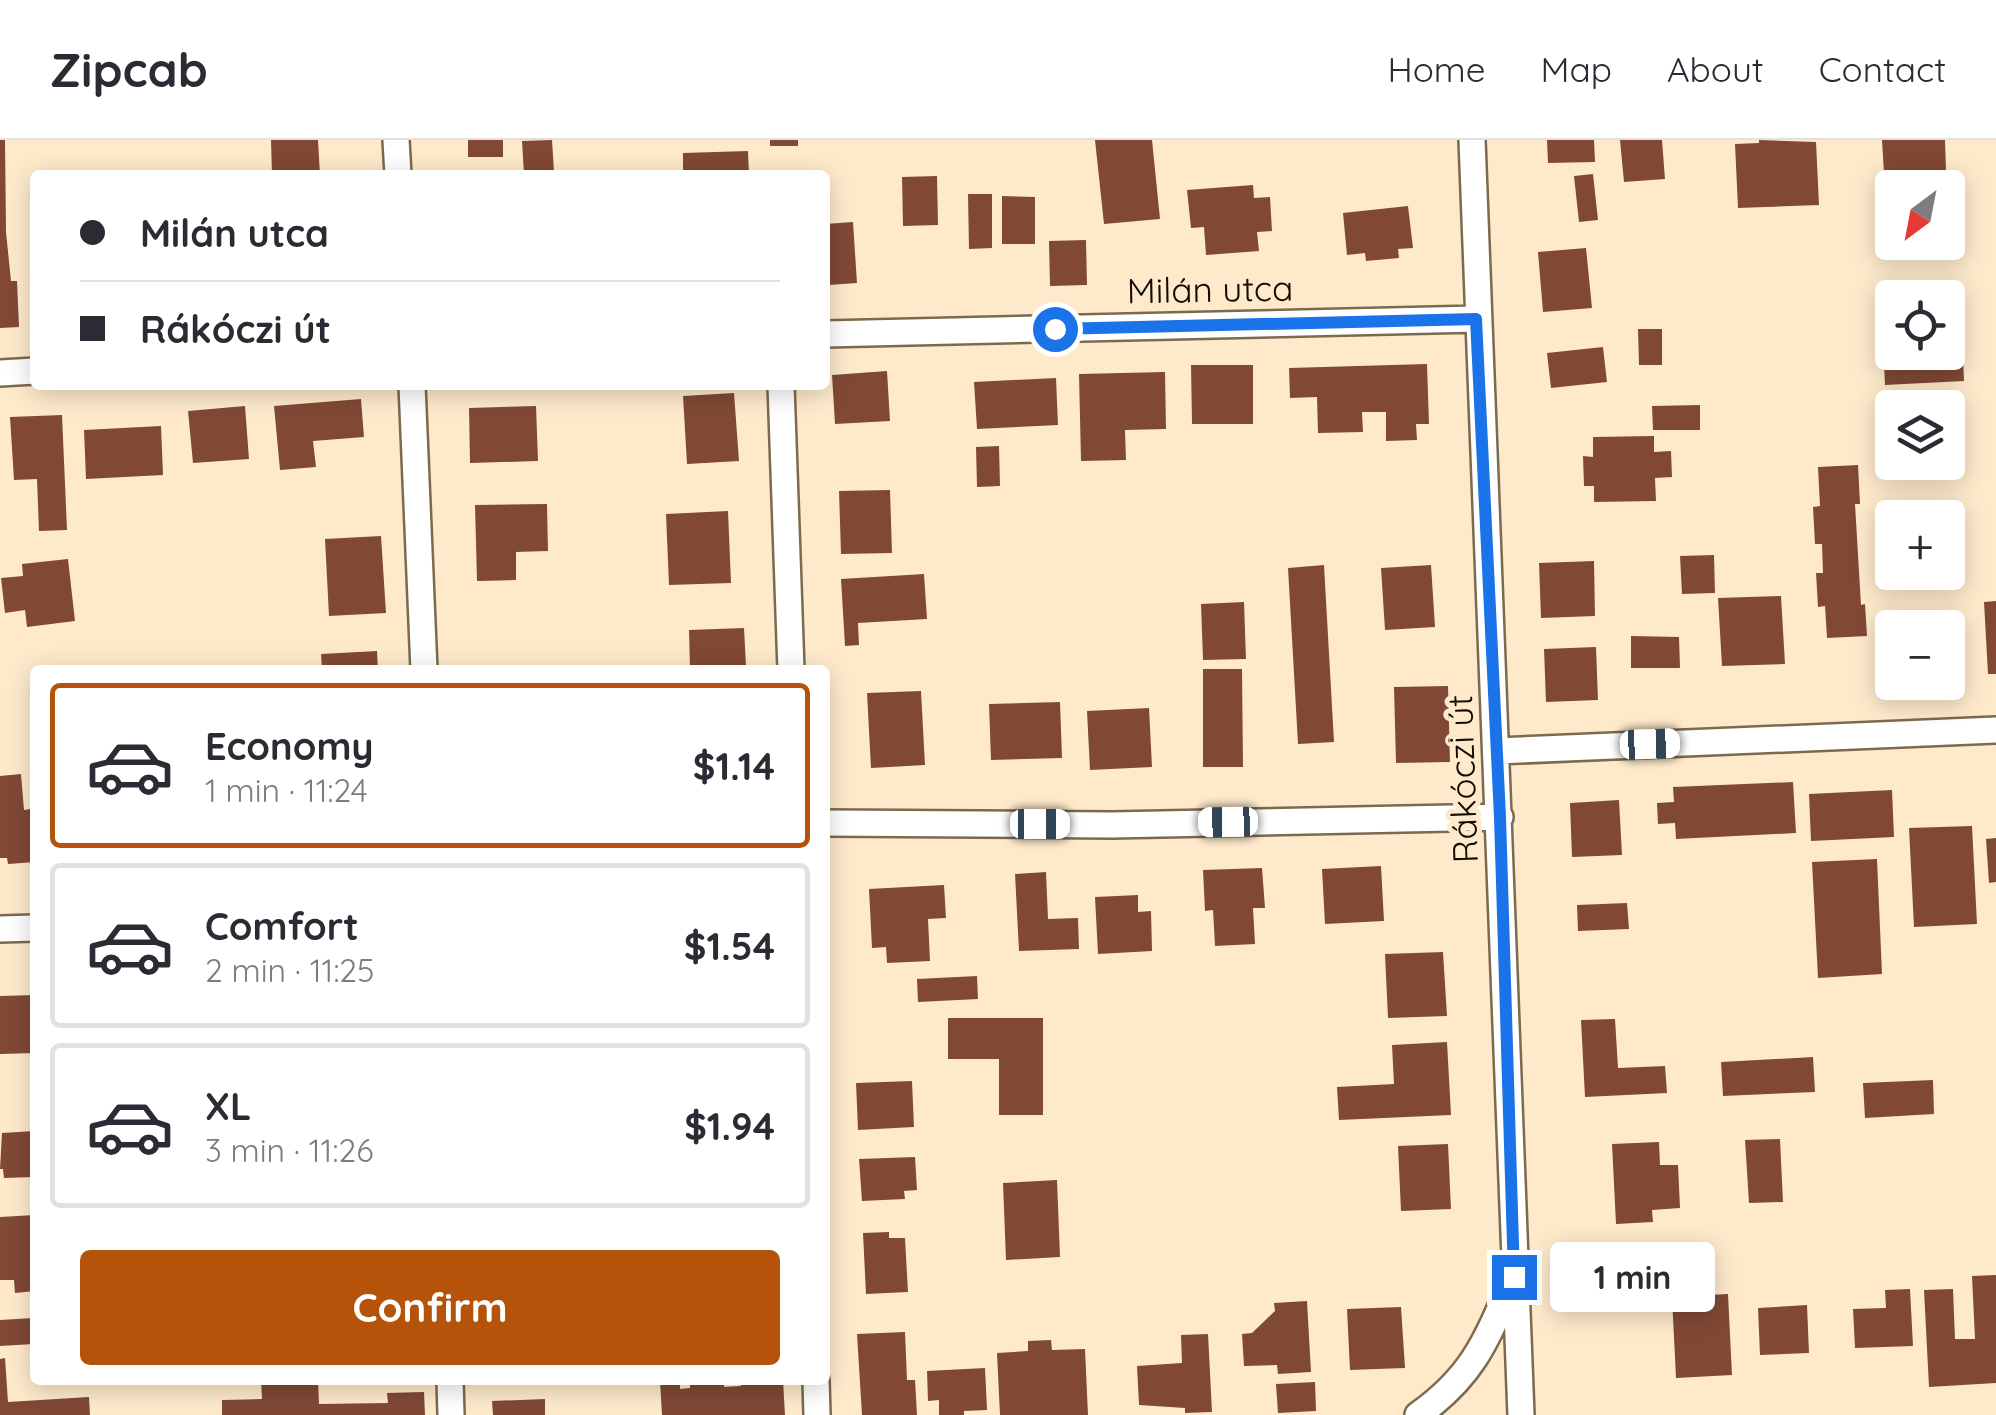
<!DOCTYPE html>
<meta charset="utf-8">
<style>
body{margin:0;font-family:Quicksand,sans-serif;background:#f2f2f3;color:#2b2b33;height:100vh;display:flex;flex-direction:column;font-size:38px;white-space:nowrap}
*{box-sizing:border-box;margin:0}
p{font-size:32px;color:#7c7c81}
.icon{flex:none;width:55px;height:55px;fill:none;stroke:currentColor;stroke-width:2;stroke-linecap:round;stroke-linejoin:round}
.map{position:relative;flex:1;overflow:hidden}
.sheet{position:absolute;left:30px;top:525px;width:800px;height:720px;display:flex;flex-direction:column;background:#fff;border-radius:10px;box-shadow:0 5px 25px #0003}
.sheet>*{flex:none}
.top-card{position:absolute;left:30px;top:30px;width:800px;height:220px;border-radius:10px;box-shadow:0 5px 25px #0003;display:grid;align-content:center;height:220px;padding:0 50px;background:#fff}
.needle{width:65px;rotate:212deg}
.tools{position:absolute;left:1875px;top:30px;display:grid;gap:20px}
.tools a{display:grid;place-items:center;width:90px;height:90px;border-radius:10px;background:#fff;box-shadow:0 5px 25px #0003;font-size:50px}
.end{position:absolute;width:45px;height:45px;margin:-22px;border:12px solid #1a73e8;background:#fff;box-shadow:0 0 0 5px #fff}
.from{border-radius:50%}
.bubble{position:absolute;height:70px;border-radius:10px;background:#fff;box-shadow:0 5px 25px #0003;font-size:32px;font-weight:700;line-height:70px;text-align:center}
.car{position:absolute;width:30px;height:60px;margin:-30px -15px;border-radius:12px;box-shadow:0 0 8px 2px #0007;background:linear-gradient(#fff 24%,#345 0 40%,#fff 0 76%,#345 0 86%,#fff 0)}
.top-card b{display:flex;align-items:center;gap:35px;height:95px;font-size:38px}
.top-card b+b{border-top:2px solid #e1e1e2}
.top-card i{width:25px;height:25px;background:#2b2b33}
ul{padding:18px 0 0;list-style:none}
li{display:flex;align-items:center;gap:30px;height:165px;margin:0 20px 15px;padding:0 30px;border:5px solid #e1e1e2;border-radius:10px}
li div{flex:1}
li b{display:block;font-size:38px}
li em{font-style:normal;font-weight:700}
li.selected{border-color:#b45309}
li>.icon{width:90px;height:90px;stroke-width:1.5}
.cta{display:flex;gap:20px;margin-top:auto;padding:20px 50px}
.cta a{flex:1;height:115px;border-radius:10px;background:#b45309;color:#fff;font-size:40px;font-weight:700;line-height:115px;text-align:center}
header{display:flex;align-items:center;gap:60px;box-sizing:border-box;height:140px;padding:0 50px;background:#fff;border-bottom:2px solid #e1e1e2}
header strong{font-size:48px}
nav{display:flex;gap:55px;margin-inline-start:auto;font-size:35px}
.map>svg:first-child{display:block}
.building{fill:#814935}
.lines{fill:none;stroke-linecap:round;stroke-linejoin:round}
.street-casing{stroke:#7c6a4f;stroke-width:30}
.street{stroke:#fff;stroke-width:25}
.route{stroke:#1a73e8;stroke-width:12}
.labels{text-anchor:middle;stroke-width:10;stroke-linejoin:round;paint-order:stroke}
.street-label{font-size:35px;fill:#120c03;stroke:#feeacb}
</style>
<header>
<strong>Zipcab</strong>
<nav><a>Home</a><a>Map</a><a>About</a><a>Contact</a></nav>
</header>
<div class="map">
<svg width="1996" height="1275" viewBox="0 0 1996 1275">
<rect width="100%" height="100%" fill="#feeacb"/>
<path class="building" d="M0,0H5L6,92L11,141H17L19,187L0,188Z
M271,0H318L320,35H272Z
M468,0H503V17H468Z
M552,0L554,32L524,34L522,1Z
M770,0H798V6H770Z
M1095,0H1152L1160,79L1104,84Z
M1547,0H1594L1595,22L1548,23Z
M1620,0H1662L1665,39L1624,42Z
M1759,0L1816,2L1819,65L1738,68L1735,4L1759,3Z
M1882,0H1945L1946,31L1884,33Z
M748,11L749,35H683V13Z
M1593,34L1598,80L1579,82L1574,36Z
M937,36L938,85L903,86L902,37Z
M1253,45L1254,58L1270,57L1272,91L1257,92L1259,111L1206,115L1204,87L1191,88L1187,50Z
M968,54H992V108L969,109Z
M1002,56L1035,57V104H1002Z
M1408,66L1413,108L1398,109L1399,118L1366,121L1365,113L1347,115L1343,73Z
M853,82L857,143L829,145L825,84Z
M1086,100L1087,145L1050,146L1049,101Z
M1586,108L1592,168L1543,172L1538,112Z
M1638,189H1662V225H1639Z
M1892,203V212H1931L1932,218L1963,216L1964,241L1885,245L1883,204Z
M1603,207L1607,242L1551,248L1547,213Z
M1427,224L1429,284H1416L1417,300L1386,301V272H1362L1363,292L1318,293L1317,257L1290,258L1289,228Z
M1191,225H1253V284H1192Z
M887,231L890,281L835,284L832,235Z
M1165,232L1166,289L1125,290L1126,320L1081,321L1079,234Z
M1056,238L1058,285L977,289L974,242Z
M734,253L739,321L687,324L683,256Z
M361,259L364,297L313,301L316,327L280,330L274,266Z
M1700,265V290H1653L1652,266Z
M245,266L249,319L193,323L188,271Z
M536,266L538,321L470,323L469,268Z
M62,275L67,390L39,391L37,339L14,340L10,277Z
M161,286L163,335L86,339L84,290Z
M1654,296V312L1671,311L1672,337L1655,338L1656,361L1594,362V346H1584L1583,316L1593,317V297Z
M999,306L1000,346L977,347L976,307Z
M1858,325L1860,364H1855L1861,465L1865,464L1867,496L1827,498L1825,466L1818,467L1816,433H1823L1822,404H1815L1813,367L1820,366L1818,327Z
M890,350L892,413L841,414L839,351Z
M547,364L548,411L516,412V440L477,441L475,365Z
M728,371L731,443L669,445L666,374Z
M381,396L386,473L329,476L325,399Z
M1714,415L1715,453L1682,454L1680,416Z
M68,419L75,481L27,487L25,470L5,473L1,438L23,436L22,424Z
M1594,421L1595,476L1541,478L1539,423Z
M1324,425L1334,602L1298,604L1288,428Z
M1431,425L1435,487L1385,490L1381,428Z
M924,434L927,479L858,483L859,505L845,506L841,439Z
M1781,456L1785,524L1722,526L1718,458Z
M1996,461V534H1988L1984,462Z
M1244,462L1246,519L1203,520L1201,464Z
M1946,478V488H1908L1907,480Z
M744,488L746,526L690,529L689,490Z
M1631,496L1679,497L1680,528H1631Z
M1948,496H1955L1957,544H1948Z
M1596,507L1598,560L1546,562L1544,509Z
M377,511L378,530H322L321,514Z
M1203,529H1242L1243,627H1203Z
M1448,546L1450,622L1396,623L1394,547Z
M921,551L925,625L871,628L867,553Z
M1060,562L1062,618L991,620L989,564Z
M1149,568L1152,627L1090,630L1087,571Z
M21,634L24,670L30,669L35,722L8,724L7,718H0V636Z
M1793,642L1796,693L1676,699L1675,683L1658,684L1657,663L1674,662L1673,647Z
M1892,650L1894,697L1811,701L1809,654Z
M1619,660L1622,715L1572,717L1570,663Z
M1972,686L1977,784L1914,787L1909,688Z
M1996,698V742L1989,743L1986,699Z
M1877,719L1882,834L1818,838L1812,722Z
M1381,726L1384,781L1325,784L1322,729Z
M1262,728L1265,768H1253L1255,804L1215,806L1213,770L1205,771L1203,730Z
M1046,732L1048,779L1078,778L1079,809L1019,811L1015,734Z
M944,745L946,778L928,779L930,821L887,823L886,807L872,808L869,749Z
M1138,755V772L1151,771L1152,811L1098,814L1095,757Z
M1627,763L1629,789L1578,791L1577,765Z
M1443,812L1447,876L1388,878L1385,814Z
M977,836L978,859L918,862L917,839Z
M35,855V913L0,914V856Z
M948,878H1043V975H999V919H948Z
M1615,879L1618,928L1665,926L1667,953L1585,957L1581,880Z
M1447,902L1451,975L1339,980L1337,947L1394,944L1392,905Z
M1813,917L1815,952L1723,956L1721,922Z
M1933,940L1934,974L1865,978L1863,943Z
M912,941L914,987L858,990L856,943Z
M35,991V1037L4,1038L3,1029H0L2,993Z
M1780,999L1783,1062L1749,1063L1745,1000Z
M1659,1002L1660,1025H1678L1680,1068L1652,1070L1653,1082L1616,1084L1612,1004Z
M1448,1004L1451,1069L1401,1071L1398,1006Z
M915,1017L917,1050L904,1051L905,1059L862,1061L859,1019Z
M1057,1040L1060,1117L1006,1120L1003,1043Z
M35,1075V1151L15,1153L14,1140H0V1077Z
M889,1092V1098H905L908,1152L866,1154L863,1093Z
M1996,1135V1243L1929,1247L1924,1150L1953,1149L1955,1199H1975L1972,1136Z
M1910,1149L1913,1206L1855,1208L1853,1169L1886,1168L1885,1150Z
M1728,1154L1732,1235L1676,1238L1672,1157Z
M1307,1161L1311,1232L1278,1234L1277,1225L1244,1226L1242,1194L1252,1193L1275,1171L1274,1163Z
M1807,1165L1809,1213L1760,1215L1758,1168Z
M1401,1167L1405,1228L1350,1230L1347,1169Z
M33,1178L34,1204L0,1206V1180Z
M905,1192L907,1240H915L917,1275H862L857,1194Z
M1208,1194L1212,1272L1185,1273V1268L1139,1265L1137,1226L1182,1223L1181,1195Z
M1051,1200L1052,1210L1085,1209L1088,1275H1000L997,1213L1028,1211V1201Z
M5,1218L8,1262L89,1257L90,1275H0V1219Z
M985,1228L987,1270L964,1271V1275H939V1260L928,1261L927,1231Z
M261,1240H318L319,1264L388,1263L387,1253L424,1252L425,1275H222V1260L262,1259Z
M680,1240V1249L690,1248V1240H724V1247L741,1246L740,1240H783L785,1275H662L660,1241Z
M1315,1242L1316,1271L1278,1273L1276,1244Z
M545,1259V1275H493L492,1261Z"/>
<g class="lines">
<defs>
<path id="street" d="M396,0L398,35
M1472,0L1521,1275
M825,194L1477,179
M0,233L35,231
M412,245L424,530
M781,245L791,530
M1497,611L1996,590
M825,683L1112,685L1500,677
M0,789L35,788
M450,1240L451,1275
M816,1240L817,1275
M1418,1275C1473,1236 1486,1201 1512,1141"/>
</defs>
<use href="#street" class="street-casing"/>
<use href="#street" class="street"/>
</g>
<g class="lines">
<path class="route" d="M1055,189L1476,179L1500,677L1514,1137"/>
</g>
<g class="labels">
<g class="street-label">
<text transform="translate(1210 150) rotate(-1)" y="12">Milán utca</text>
<text transform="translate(1463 639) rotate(-92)" y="12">Rákóczi út</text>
</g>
</g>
</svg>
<div class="tools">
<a><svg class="needle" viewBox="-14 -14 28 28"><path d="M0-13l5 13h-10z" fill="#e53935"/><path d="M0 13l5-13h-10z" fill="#7c7c81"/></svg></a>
<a><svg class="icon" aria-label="locate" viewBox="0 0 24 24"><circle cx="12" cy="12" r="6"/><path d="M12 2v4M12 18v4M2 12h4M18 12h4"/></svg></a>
<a><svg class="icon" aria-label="layers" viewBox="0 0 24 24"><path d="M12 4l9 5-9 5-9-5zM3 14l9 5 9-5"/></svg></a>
<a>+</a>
<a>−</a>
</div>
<i class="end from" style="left:1055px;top:189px"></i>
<i class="end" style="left:1514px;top:1137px"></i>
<div class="bubble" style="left:1550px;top:1102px;width:165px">1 min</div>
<i class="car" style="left:1650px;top:604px;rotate:88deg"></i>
<i class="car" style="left:1228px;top:682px;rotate:269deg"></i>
<i class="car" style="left:1040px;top:684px;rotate:90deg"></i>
<div class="top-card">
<b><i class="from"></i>Milán utca</b>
<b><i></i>Rákóczi út</b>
</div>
<section class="sheet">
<ul>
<li class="selected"><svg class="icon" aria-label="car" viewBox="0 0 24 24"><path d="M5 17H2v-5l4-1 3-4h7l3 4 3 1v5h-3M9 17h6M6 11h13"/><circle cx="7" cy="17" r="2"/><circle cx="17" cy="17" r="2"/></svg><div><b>Economy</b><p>1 min · 11:24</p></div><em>$1.14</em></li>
<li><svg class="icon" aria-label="car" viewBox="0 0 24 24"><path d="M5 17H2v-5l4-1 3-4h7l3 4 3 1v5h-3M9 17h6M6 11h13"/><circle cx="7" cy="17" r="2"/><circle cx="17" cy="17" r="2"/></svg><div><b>Comfort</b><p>2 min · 11:25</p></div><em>$1.54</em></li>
<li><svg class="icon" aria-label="car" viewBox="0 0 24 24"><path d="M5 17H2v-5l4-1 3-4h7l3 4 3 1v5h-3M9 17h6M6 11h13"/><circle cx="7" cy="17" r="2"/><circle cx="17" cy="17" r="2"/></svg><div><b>XL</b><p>3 min · 11:26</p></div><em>$1.94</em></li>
</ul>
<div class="cta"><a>Confirm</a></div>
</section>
</div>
